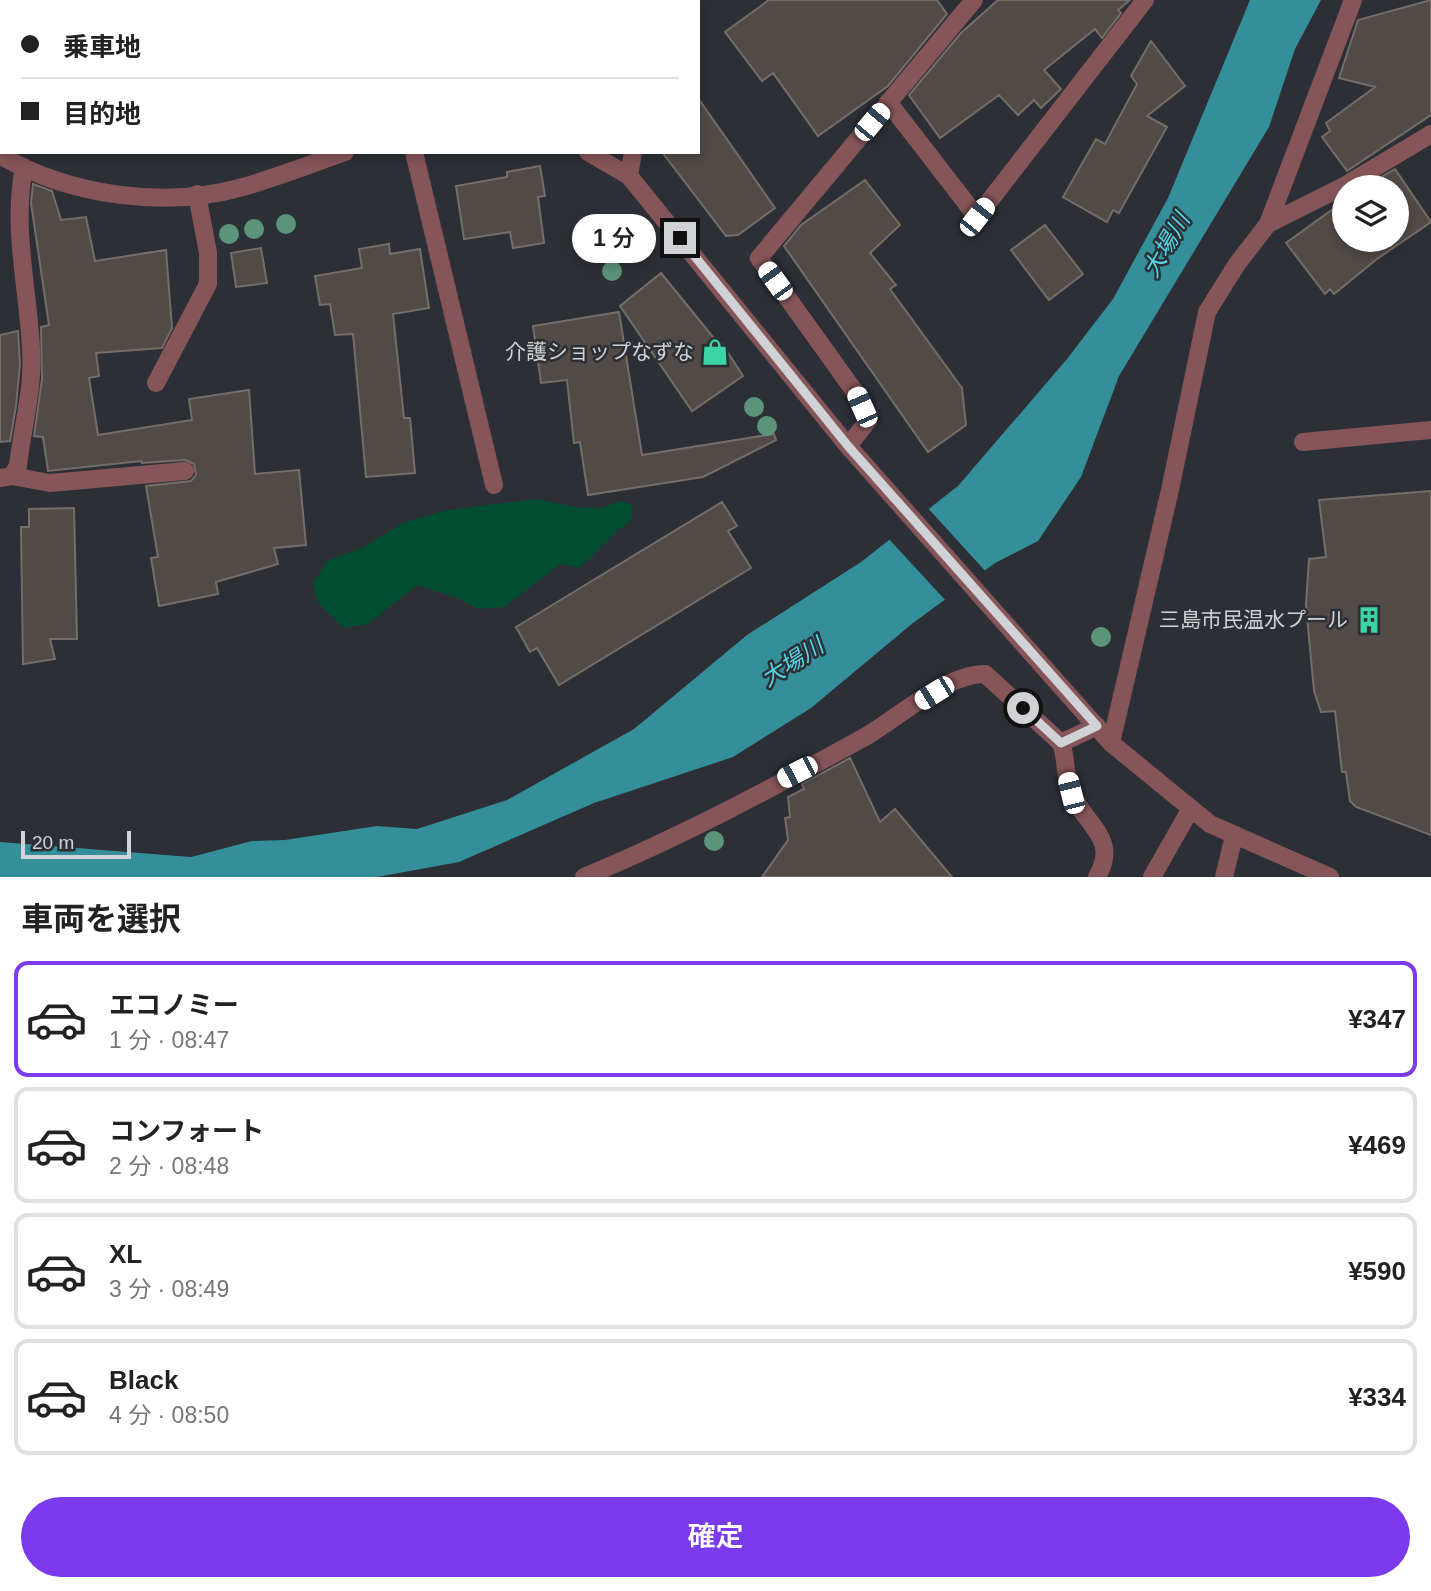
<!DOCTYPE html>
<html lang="ja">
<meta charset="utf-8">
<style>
body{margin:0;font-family:Helvetica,"Noto Sans JP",sans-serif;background:#f6f6f6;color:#222;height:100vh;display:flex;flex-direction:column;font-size:26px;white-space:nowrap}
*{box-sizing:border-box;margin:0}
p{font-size:23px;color:#767676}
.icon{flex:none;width:38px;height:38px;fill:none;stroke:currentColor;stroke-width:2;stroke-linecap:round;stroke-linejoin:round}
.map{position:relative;height:877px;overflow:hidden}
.drawer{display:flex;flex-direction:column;background:#fff;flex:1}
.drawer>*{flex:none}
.top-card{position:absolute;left:0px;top:0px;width:700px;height:154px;box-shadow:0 4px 10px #0003;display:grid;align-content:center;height:154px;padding:0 21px;background:#fff}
.controls{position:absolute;left:1332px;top:175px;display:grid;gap:14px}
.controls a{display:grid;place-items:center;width:77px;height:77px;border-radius:50%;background:#fff;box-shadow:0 4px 10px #0003;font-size:35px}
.scale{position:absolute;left:21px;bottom:18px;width:110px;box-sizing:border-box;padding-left:7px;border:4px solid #d0d2d5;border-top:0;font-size:19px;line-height:24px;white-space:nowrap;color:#d0d2d5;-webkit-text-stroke:5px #2c2f35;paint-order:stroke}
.end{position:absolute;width:32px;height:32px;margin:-16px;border:9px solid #d0d2d5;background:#111;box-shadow:0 0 0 4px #111}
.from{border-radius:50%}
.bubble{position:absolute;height:49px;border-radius:24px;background:#fff;box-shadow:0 4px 10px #0003;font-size:23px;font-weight:600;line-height:49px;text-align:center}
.car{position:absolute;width:21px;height:42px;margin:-21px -10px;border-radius:9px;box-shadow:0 0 5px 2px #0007;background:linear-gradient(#fff 24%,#345 0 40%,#fff 0 76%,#345 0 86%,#fff 0)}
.top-card b{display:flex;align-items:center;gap:24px;height:66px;font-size:26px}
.top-card b+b{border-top:2px solid #e0e0e0}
.top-card i{width:18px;height:18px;background:#222}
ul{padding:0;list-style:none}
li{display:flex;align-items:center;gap:21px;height:116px;margin:0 14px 10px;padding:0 7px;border:4px solid #e0e0e0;border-radius:14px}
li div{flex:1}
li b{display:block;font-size:26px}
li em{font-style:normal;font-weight:600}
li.on{border-color:#7c3aed}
li>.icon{width:63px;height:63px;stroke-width:1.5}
h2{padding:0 21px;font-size:32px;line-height:84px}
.cta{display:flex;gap:14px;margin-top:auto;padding:14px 21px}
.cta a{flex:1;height:80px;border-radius:42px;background:#7c3aed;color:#fff;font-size:28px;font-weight:600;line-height:80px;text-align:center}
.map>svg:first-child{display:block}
.green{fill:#004e32}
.water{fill:#348f9a}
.pier{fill:#2c2f35}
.building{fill:#514a46;stroke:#746d69;stroke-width:2}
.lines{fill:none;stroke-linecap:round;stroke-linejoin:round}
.minor{stroke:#865559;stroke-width:18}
.tree{fill:#5b937b}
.route{stroke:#d0d2d5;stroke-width:9}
.labels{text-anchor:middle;stroke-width:5;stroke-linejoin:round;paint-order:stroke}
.poi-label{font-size:21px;fill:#d0d2d5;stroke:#2c2f35;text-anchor:end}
.water-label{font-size:23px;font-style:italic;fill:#53d8e7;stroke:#2c2f35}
</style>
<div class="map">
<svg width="1431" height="877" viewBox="0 0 1431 877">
<rect width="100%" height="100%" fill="#2c2f35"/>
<path class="green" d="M537,499L574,507L600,508L622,501L633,505L631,520C611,534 598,553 579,568L560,564L504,607L478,609L460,599L417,585L368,624L344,628L319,604L313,584L328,560L362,548L403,523L447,510Z"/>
<path class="water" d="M1250,0H1321L1295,49L1269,127L1119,376L1081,477L1038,541L995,563L913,623L811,708L733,757L594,803L459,862L377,877H0V842L191,857L252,841L285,840L377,826L417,829L507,800L634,729L747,635L861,562L958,486L1067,359L1113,299L1168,198Z"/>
<path class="pier" d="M926,506L987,573L947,602L887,537Z"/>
<path class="building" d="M769,0H937L947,14L888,86L818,136L773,73L762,81L725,32Z
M998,0H1130L1118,10L1121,13L1102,38L1095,29L1044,70L1061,89L1041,108L1034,100L1018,115L999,95L940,138L909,95L961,33Z
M1431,0V115L1347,171L1322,137L1330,131L1326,123L1375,87L1339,78L1358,20Z
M1151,41L1185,86L1147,116L1167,127L1119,213L1113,210L1107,222L1063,197L1096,139L1105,144L1137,84L1131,76Z
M698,98L775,208L738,235L726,236L662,152H698Z
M540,166L545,196L538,197L544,243L513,248L510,232L464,239L456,186L507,177V172Z
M1395,169L1431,222L1377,259L1334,294L1330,289L1325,294L1286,243L1344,201V240H1396V187H1364Z
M865,180L900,225L870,253L896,285L890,289L962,388L966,425L928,452L784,246L801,225Z
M33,184L52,191L61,220L86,217L95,261L166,250L172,328L162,348L96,353L99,376L89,378L98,435L192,420L189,399L249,390L255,474L299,470L306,545L274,548L278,564L216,582L218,594L159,606L151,558L158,557L146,486L191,481L196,475L194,464L185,460L142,463L141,461L48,471L43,437L34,436L42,379L41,327L49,325L31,203Z
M1045,225L1083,274L1049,300L1011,250Z
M389,244L390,254L420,249L429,308L393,314L404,418H410L415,473L366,477L353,334L335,335L330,304L320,305L315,276L362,268L359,249Z
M261,248L267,283L236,287L231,253Z
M661,273L717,342H721L743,376L692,411L620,306Z
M619,312L642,455L774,434L776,440L703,477L588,495L580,442L574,443L567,380L541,383L533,326Z
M18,331L20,364L16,406L10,441L0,442V335Z
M1431,491V835L1356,807L1350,801L1346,772H1342L1335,711L1321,712L1314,691L1306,605L1309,559L1326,557L1319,500Z
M722,502L737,526L728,531L751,568L559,685L537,648L530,652L516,627Z
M74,508L77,639H50L55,659L23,664L21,527H29V509Z
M850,758L880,822L895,809L952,877H762L788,840L785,818L790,817L788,797L804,789L802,784Z"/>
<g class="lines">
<path class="minor" d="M403,0L404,2
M668,2L669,0
M888,102L977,217L1145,0
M414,152L494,485
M588,152L629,176L848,446L1111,743L1210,824L1330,877
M0,155C70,196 165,209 243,187C278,177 311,164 345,152
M629,176L633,152
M1268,224L1346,185L1431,134
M156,383L208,284V253L197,194
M1303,442L1431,430
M848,446L868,421L855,392L759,258L974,0
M12,476L50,483L185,471
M0,478L12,476L18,466C22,428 34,388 31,349C28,287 12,228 24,167
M1061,743C1067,759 1064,775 1071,791C1084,826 1120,837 1097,877
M1111,743L1170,490L1207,312L1237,264L1268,224L1353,0
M584,877C679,838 772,788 863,738C897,719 945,674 985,674L1061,743L1097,726
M1152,877L1190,810
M1224,877L1234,836"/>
</g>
<g class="tree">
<circle cx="286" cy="224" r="10"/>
<circle cx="254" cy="229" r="10"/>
<circle cx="229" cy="234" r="10"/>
<circle cx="612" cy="271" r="10"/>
<circle cx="754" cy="407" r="10"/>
<circle cx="767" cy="426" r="10"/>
<circle cx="1101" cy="637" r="10"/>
<circle cx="714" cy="841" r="10"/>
</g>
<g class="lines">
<path class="route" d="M680,238L848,446L1097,726L1061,743L1023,708"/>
</g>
<defs>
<symbol id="shop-bare" viewBox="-9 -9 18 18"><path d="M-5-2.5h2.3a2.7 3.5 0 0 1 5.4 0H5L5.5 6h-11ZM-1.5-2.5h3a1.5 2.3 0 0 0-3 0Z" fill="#3cd4a4" stroke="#2c2f35" stroke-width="2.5" paint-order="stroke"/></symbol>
<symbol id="building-bare" viewBox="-9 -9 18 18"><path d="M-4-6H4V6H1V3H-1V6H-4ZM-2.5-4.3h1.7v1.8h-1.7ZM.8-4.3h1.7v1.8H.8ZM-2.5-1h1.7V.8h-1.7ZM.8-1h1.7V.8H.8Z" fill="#3cd4a4" stroke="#2c2f35" stroke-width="2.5" paint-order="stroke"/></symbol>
</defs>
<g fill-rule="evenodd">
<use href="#shop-bare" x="696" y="333" width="38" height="38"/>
<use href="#building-bare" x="1350" y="601" width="38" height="38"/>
</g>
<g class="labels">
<g class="poi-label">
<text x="694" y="359">介護ショップなずな</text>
<text x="1348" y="627">三島市民温水プール</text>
</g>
<g class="water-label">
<text transform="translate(1166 245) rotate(-60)" y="8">大場川</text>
<text transform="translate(792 662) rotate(-33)" y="8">大場川</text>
</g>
</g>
</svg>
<div class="controls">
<a><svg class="icon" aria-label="layers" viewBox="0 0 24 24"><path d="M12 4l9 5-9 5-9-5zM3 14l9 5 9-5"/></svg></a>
</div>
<div class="scale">20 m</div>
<i class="end from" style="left:1023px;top:708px"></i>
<i class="end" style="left:680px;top:238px"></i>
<div class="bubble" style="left:572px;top:214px;width:84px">1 分</div>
<i class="car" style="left:872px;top:122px;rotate:40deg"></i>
<i class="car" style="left:977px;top:217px;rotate:38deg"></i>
<i class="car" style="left:775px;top:281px;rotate:324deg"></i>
<i class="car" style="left:862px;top:407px;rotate:336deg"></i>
<i class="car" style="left:934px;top:693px;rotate:238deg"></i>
<i class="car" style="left:797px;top:772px;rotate:243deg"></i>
<i class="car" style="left:1071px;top:793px;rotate:346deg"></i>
<div class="top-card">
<b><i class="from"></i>乗車地</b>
<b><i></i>目的地</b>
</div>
</div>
<section class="drawer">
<h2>車両を選択</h2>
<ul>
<li class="on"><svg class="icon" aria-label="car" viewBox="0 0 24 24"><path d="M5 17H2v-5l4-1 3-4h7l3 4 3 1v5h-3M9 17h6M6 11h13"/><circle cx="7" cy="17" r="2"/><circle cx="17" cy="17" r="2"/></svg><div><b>エコノミー</b><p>1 分 · 08:47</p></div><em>¥347</em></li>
<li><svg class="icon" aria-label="car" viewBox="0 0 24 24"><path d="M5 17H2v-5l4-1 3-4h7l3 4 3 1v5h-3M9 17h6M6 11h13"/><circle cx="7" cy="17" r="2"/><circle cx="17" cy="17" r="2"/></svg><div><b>コンフォート</b><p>2 分 · 08:48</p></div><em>¥469</em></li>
<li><svg class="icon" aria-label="car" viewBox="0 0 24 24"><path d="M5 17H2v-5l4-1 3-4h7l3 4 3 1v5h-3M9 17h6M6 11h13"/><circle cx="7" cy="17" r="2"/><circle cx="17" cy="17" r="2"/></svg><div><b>XL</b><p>3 分 · 08:49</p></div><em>¥590</em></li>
<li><svg class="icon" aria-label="car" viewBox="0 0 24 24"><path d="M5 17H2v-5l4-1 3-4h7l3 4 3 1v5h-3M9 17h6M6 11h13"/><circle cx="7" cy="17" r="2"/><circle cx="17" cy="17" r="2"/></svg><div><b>Black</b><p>4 分 · 08:50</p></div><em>¥334</em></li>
</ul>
<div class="cta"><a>確定</a></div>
</section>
